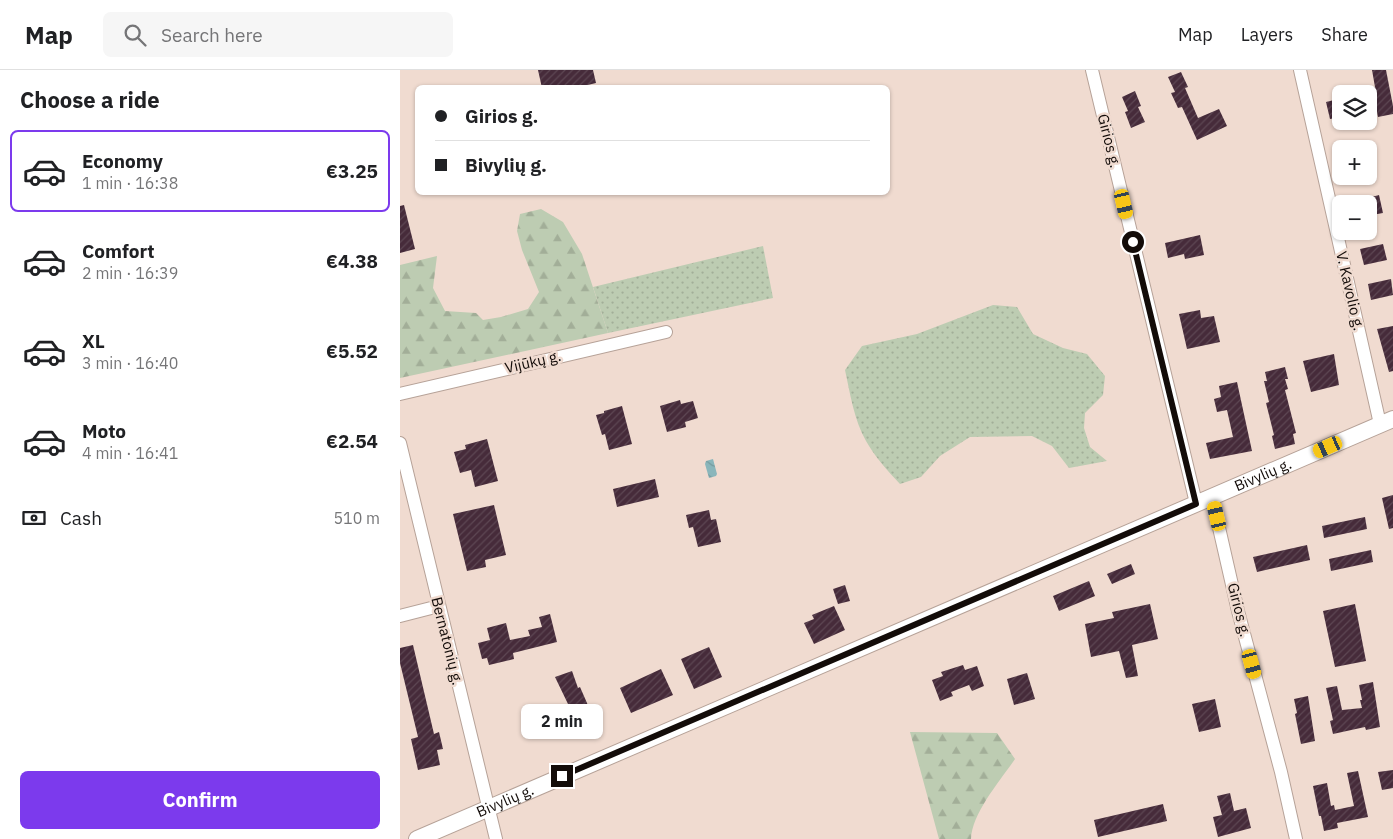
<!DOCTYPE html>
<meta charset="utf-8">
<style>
body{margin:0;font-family:"IBM Plex Sans",sans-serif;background:#f6f6f6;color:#202124;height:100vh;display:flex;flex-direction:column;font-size:19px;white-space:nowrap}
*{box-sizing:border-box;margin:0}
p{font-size:16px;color:#757577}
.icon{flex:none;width:28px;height:28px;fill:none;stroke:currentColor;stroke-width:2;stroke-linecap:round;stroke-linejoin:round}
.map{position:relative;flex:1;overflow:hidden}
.side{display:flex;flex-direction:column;background:#fff;width:400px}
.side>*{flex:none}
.guide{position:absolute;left:15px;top:15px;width:475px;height:110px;border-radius:8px;box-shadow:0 1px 4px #0004;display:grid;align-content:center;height:110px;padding:0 20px;background:#fff}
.buttons{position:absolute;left:932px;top:15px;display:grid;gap:10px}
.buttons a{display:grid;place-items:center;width:45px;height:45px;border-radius:8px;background:#fff;box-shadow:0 1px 4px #0004;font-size:25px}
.end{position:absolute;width:22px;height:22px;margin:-11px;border:6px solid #130c09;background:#fff;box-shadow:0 0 0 2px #fff}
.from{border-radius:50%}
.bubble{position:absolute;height:35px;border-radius:8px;background:#fff;box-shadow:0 1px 4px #0004;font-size:16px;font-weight:800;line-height:35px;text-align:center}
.car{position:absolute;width:15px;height:30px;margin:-15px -8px;border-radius:6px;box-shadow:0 0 4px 1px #0007;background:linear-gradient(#f5c518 24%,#345 0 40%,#f5c518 0 76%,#345 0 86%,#f5c518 0)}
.guide b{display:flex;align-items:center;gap:18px;height:48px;font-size:19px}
.guide b+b{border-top:1px solid #e0e0e0}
.guide i{width:12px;height:12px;background:#202124}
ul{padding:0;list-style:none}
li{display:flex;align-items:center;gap:15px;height:82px;margin:0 10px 8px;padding:0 10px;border:2px solid transparent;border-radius:8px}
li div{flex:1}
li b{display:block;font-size:19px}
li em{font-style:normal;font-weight:800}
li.on{border-color:#7c3aed}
li>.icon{width:45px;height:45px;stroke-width:1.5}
h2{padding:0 20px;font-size:22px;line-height:60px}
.pay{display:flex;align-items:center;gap:12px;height:55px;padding:0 20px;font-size:19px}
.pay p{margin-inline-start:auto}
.button{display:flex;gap:10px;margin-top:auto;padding:10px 20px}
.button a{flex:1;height:58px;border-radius:8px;background:#7c3aed;color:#fff;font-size:20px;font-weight:800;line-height:58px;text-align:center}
header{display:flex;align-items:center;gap:30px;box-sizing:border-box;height:70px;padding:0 25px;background:#fff;border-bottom:1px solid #e0e0e0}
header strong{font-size:24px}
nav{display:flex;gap:28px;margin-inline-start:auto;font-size:18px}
.search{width:350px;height:45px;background:#f6f6f6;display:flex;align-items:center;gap:12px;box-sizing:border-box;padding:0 18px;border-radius:8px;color:#757577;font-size:19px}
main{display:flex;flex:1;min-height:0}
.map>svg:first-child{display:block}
.grass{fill:url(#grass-dots)}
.forest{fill:url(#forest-firs)}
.water{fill:url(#water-waves)}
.building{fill:url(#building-hatch)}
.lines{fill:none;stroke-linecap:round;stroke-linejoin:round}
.minor-casing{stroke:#b6a298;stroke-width:14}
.tertiary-casing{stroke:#b6a298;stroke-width:18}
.minor{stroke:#fff;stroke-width:12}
.tertiary{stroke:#fff;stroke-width:16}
.route{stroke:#130c09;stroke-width:6}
.labels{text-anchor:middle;stroke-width:5;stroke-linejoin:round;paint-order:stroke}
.street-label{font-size:15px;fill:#130c09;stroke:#f0dbd0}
</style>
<header>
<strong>Map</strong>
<div class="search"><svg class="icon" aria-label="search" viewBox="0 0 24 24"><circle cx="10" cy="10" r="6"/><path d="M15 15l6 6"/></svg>Search here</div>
<nav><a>Map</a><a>Layers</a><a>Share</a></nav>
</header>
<main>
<section class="side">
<h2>Choose a ride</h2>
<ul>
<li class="on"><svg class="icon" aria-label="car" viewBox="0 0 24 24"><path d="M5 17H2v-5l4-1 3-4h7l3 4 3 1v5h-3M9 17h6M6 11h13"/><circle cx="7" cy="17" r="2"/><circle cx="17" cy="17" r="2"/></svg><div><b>Economy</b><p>1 min · 16:38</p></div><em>€3.25</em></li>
<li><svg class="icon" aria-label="car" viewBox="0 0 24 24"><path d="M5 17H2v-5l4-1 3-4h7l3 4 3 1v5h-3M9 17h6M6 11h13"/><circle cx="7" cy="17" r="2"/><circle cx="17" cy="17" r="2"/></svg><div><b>Comfort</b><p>2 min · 16:39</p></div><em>€4.38</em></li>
<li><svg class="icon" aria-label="car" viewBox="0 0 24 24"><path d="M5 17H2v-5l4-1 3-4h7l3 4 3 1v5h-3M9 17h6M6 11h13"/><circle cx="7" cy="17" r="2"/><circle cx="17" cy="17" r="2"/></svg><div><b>XL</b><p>3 min · 16:40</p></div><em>€5.52</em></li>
<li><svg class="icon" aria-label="car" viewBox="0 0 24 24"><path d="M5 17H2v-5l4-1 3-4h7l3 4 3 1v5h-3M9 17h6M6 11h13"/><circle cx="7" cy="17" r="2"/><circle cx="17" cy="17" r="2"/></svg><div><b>Moto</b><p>4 min · 16:41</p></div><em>€2.54</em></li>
</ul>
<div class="pay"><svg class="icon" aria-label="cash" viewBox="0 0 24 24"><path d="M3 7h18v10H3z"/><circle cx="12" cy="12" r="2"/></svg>Cash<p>510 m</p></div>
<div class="button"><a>Confirm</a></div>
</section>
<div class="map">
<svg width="993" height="769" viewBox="0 0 993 769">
<defs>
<pattern id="grass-dots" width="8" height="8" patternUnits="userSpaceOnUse" patternTransform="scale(1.25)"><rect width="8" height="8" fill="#bdccb2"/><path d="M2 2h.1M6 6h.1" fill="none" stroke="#a2ae98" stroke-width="1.8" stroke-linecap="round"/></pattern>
<pattern id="forest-firs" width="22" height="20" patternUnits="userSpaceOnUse" patternTransform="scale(1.25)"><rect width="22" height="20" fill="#bdccb2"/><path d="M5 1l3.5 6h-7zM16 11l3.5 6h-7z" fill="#a2ae98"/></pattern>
<pattern id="water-waves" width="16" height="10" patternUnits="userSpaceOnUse" patternTransform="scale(1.25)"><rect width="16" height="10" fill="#8ab6bb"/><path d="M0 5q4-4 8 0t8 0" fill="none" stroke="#769b9f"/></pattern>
<pattern id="building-hatch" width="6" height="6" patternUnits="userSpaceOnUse" patternTransform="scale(1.25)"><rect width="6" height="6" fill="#462b3a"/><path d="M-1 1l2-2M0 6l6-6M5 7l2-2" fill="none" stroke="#5d4753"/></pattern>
</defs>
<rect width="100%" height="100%" fill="#f0dbd0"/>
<path class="grass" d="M363,176L373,228L208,263L193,217Z
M593,235L617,237L633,264L663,278L687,284L705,306L703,325L685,343L684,358L690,377L707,391L669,398L652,376L632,366L570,367L540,386L521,407L500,414C487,400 475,387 466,371C454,350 450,323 445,300L462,276L517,264Z"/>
<path class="forest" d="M141,139L163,152L182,184L208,263L0,308V195L37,186L33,218L45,241L76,243L83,250L101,247L128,239L139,222L122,180L117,161L120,144Z
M510,662L597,663L615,689C600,711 572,743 571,769H539Z"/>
<path class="water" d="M313,389L317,404L316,406L309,408L305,394L306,391Z"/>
<path class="building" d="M138,0H193L196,13L175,18H142Z
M972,0H986L993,36V44L978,47L972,17H975Z
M781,2L788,17L785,18L798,48L819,39L827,56L797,70L782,37L778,38L771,23L775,22L768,7Z
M735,21L741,36L738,37L745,52L731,58L725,42L728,41L722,27Z
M938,29L941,47L930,49L926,32Z
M979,125L983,143L972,145L968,128Z
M4,135L15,179L0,183V136Z
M800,165L804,185L785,189L784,184L768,188L765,173Z
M983,174L987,190L964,195L960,179Z
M991,209L993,225L971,230L968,214Z
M800,240L801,248L814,246L820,272L787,279L779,244Z
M993,256V301L989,302L977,259Z
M934,284L939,315L911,322L903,291Z
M885,297L888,309H885L888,319L885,320L896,363L893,364L895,374L875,379L872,366L874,365L866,333L869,332L864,311H867L865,302Z
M837,312L852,381L810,389L806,373L833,367L827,340L817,342L814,329L821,327L819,316Z
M280,330L281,334L293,331L298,348L285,352L286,357L267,362L260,336Z
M222,336L232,374L209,380L205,364L202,365L196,345L204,343V341Z
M87,369L98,411L75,417L71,400L60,403L54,382L66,379L65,375Z
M255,409L259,427L217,437L213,419Z
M993,425V458L989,459L982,428Z
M94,435L106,485L85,490L86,497L67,501L53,444Z
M309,440L311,450L316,449L321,472L298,477L293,457L289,458L286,445Z
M965,447L967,459L924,468L922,456Z
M907,475L910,490L857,502L853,487Z
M971,480L973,492L931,501L929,489Z
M731,494L735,504L712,514L707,504Z
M689,511L695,526L659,541L653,526Z
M445,515L450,531L438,534L433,519Z
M750,534L758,569L732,575L738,606L726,608L719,581L691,587L685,554L714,548L712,542Z
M955,534L966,591L935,597L923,541Z
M434,536L445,560L414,574L404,553L414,549L412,545Z
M150,544L157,572L113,583L114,589L89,595L87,588L82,589L78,573L90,570L87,558L106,553L110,570L130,566L128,560L142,557L139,547Z
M13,575L34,664L39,662L43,679L37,680L40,695L18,700L11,669L18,667L0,593V578Z
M309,577L322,607L294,619L281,589Z
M563,595L565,600L577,596L584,616L572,621L569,615L551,622L553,626L540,631L532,610L543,606L541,602Z
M261,599L273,625L231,643L220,618Z
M172,601L178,618L180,617L187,633L196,661L179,668L175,657L177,656L168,634L155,607Z
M627,603L635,629L614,635L607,609Z
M973,612L980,657L966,660L965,657L933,664L930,651L933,650L926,618L937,616L942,640L962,638L960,630H962L959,615Z
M908,626L915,671L901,674L895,644L897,643L894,629Z
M815,629L821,657L799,662L792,634Z
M993,700V718L982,720L978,702Z
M958,701L968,747L937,753L938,758L924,761L921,746H919L913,716L927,713L931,736L934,735L935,740L954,736L947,703Z
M830,723L834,741L846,738L851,758L818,767L813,747L822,745L817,726Z
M763,734L767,751L698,767L694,750Z"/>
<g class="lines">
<defs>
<path id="minor" d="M692,0L796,433
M900,0L980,354
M0,324L266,262
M0,373L96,769
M812,427L838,541L881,702L896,769
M0,546L39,536"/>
<g id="tertiary">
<path id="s1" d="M17,769L993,349"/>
</g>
</defs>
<use href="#minor" class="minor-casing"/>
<use href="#tertiary" class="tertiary-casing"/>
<use href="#minor" class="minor"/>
<use href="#tertiary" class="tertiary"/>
</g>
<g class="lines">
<path class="route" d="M162,706L796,434L733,172"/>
</g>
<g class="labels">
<g class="street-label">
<text transform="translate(709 71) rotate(76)" y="5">Girios g.</text>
<text transform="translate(950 221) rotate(77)" y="5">V. Kavolio g.</text>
<text transform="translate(133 292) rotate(-13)" y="5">Vijūkų g.</text>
<text dy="5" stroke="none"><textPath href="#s1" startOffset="921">Bivylių g.</textPath></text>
<text transform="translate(839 540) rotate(76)" y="5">Girios g.</text>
<text transform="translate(47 571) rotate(76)" y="5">Bernatonių g.</text>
<text dy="5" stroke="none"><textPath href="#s1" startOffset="96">Bivylių g.</textPath></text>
</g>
</g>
</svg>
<div class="buttons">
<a><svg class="icon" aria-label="layers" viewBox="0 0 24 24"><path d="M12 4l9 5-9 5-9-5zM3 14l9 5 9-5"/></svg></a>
<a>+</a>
<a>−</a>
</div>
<i class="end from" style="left:733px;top:172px"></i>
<i class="end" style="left:162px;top:706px"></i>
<div class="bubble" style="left:121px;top:634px;width:82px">2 min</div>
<i class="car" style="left:724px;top:134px;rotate:167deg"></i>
<i class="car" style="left:928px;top:377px;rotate:246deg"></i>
<i class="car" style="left:817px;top:446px;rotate:347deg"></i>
<i class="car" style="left:852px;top:594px;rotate:165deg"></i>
<div class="guide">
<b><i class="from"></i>Girios g.</b>
<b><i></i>Bivylių g.</b>
</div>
</div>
</main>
